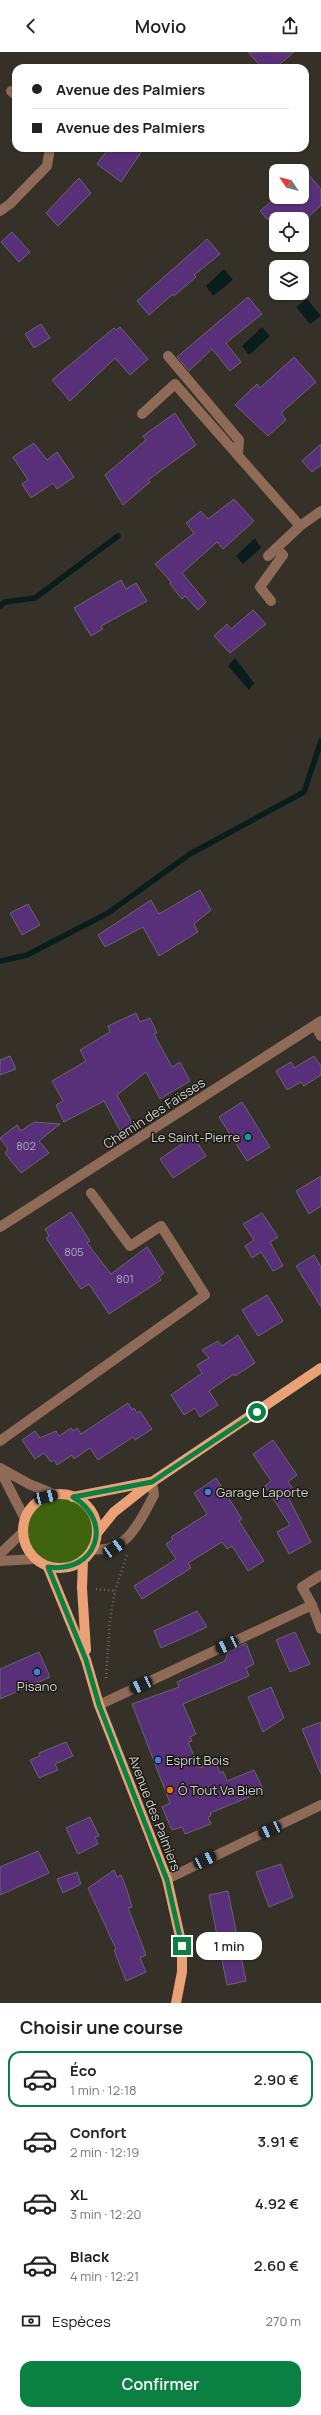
<!DOCTYPE html>
<html lang="fr">
<meta charset="utf-8">
<style>
body{margin:0;font-family:Manrope,sans-serif;background:#f6f6f6;color:#222;height:100vh;display:flex;flex-direction:column;font-size:15px;white-space:nowrap}
*{box-sizing:border-box;margin:0}
p{font-size:13px;color:#767676}
.icon{flex:none;width:22px;height:22px;fill:none;stroke:currentColor;stroke-width:2;stroke-linecap:round;stroke-linejoin:round}
.map{position:relative;height:1951px;overflow:hidden}
.side{display:flex;flex-direction:column;background:#fff;flex:1}
.side>*{flex:none}
.guide{position:absolute;left:12px;top:12px;width:297px;height:88px;border-radius:12px;box-shadow:0 1px 3px #0004;display:grid;align-content:center;height:88px;padding:0 20px;background:#fff}
.needle{width:26px;rotate:305deg}
.fabs{position:absolute;left:269px;top:112px;display:grid;gap:8px}
.fabs a{display:grid;place-items:center;width:40px;height:40px;border-radius:8px;background:#fff;box-shadow:0 1px 3px #0004;font-size:20px}
.end{position:absolute;width:18px;height:18px;margin:-9px;border:5px solid #0b8043;background:#fff;box-shadow:0 0 0 2px #fff}
.from{border-radius:50%}
.bubble{position:absolute;height:28px;border-radius:12px;background:#fff;box-shadow:0 1px 3px #0004;font-size:13px;font-weight:600;line-height:28px;text-align:center}
.car{position:absolute;width:12px;height:24px;margin:-12px -6px;border-radius:5px;box-shadow:0 0 3px 1px #0007;background:linear-gradient(#222 24%,#8ab4d8 0 40%,#222 0 76%,#8ab4d8 0 86%,#222 0)}
.guide b{display:flex;align-items:center;gap:14px;height:38px;font-size:15px}
.guide b+b{border-top:1px solid #e0e0e0}
.guide i{width:10px;height:10px;background:#222}
ul{padding:0;list-style:none}
li{display:flex;align-items:center;gap:12px;height:56px;margin:0 8px 6px;padding:0 12px;border:2px solid transparent;border-radius:12px}
li div{flex:1}
li b{display:block;font-size:15px}
li em{font-style:normal;font-weight:600}
li.current{border-color:#0b8043}
li>.icon{width:36px;height:36px;stroke-width:1.5}
h2{padding:0 20px;font-size:18px;line-height:48px}
.pay{display:flex;align-items:center;gap:10px;height:44px;padding:0 20px;font-size:15px}
.pay p{margin-inline-start:auto}
.action{display:flex;gap:8px;margin-top:auto;padding:8px 20px}
.action a{flex:1;height:46px;border-radius:12px;background:#0b8043;color:#fff;font-size:16px;font-weight:600;line-height:46px;text-align:center}
header{display:flex;justify-content:space-between;align-items:center;height:52px;padding:0 20px;background:#fff;font-size:18px;font-weight:600}
.map>svg:first-child{display:block}
.green{fill:#3f630e}
.water{fill:#0a1d1d}
.lines{fill:none;stroke-linecap:round;stroke-linejoin:round}
.stream{stroke:#0a1d1d;stroke-width:5.5}
.building{fill:#58307a;stroke:#68646e}
.path{stroke:#6a675f;stroke-width:2.5;stroke-dasharray:1 3;stroke-linecap:butt}
.minor{stroke:#8f6a56;stroke-width:10}
.major{stroke:#eba176;stroke-width:10}
.route{stroke:#0b8043;stroke-width:5}
.culture-dot{fill:#0f9aa8;stroke:#1b1915;stroke-width:1.5}
.shop-dot{fill:#3f7fe0;stroke:#1b1915;stroke-width:1.5}
.food-dot{fill:#e8710a;stroke:#1b1915;stroke-width:1.5}
.labels{text-anchor:middle;stroke-width:3;stroke-linejoin:round;paint-order:stroke}
.number-label{font-size:11px;fill:#b4a9b7}
.street-label{font-size:13px;fill:#d3d1cb;stroke:#1b1915}
.poi-label{font-size:13px;fill:#d3d1cb;stroke:#1b1915;text-anchor:start}
</style>
<header><svg class="icon" aria-label="back" viewBox="0 0 24 24"><path d="M15 5l-7 7 7 7"/></svg>Movio<svg class="icon" aria-label="share" viewBox="0 0 24 24"><path d="M12 15V3M7 8l5-5 5 5M5 13v7h14v-7"/></svg></header>
<div class="map">
<svg width="321" height="1951" viewBox="0 0 321 1951">
<rect width="100%" height="100%" fill="#353128"/>
<path class="green" d="M23 1479a37 37 0 1 1 74 0a37 37 0 1 1-74 0Z"/>
<path class="water" d="M224,217L233,228L213,244L206,234Z
M307,247L321,264L310,272L296,255Z
M262,275L270,284L249,303L242,294Z
M255,486L261,496L243,512L236,504Z
M235,606L254,631L249,638L228,614Z"/>
<g class="lines">
<path class="stream" d="M0,554L5,550L35,546L118,484
M0,909L27,903L108,861L190,802L304,740L321,689"/>
</g>
<path class="building" d="M248,0H294L275,16H262Z
M109,96H144L121,130L97,112Z
M302,115L321,137V153L302,171V167H267L260,159L276,145H302Z
M79,126L91,141L58,174L46,161Z
M12,180L30,200L19,210L1,190Z
M207,187L220,202L194,223L196,225L174,244L173,242L149,263L137,249Z
M248,245L262,262L226,291L241,310L230,319L212,297L189,319L177,305Z
M41,272L50,286L34,296L25,282Z
M120,275L148,307L130,323L115,306L70,349L52,328L114,276L116,278Z
M294,305L316,330L281,361L286,368L268,384L235,353L257,332L260,336Z
M175,361L196,393L148,428L150,430L123,453L105,423L146,388L143,384Z
M34,391L47,408L57,400L74,425L57,437L53,431L31,446L22,432L28,428L13,405Z
M321,392V413L312,420L302,409Z
M234,447L254,469L223,497L217,490L182,521L206,550L198,558L185,544L182,547L170,532L171,530L155,512L194,481L186,471L201,459L208,467Z
M121,528L126,537L136,531L147,549L101,574L103,577L91,584L74,556Z
M253,558L266,572L230,601L214,584L227,572L231,577Z
M200,838L211,858L194,872L198,880L159,904L143,875L105,895L98,883L151,848L159,862Z
M28,852L40,873L22,883L10,861Z
M136,961L140,970L150,966L157,981L154,982L172,1015L180,1010L190,1029L160,1047L146,1020L117,1043L135,1076L122,1082L104,1049L64,1070L56,1053L63,1049L52,1029L86,1009L80,998L110,980L108,974Z
M10,1004L16,1017L0,1023V1008Z
M314,1004L321,1014V1023L304,1034L301,1030L287,1038L276,1019L291,1010L294,1016Z
M242,1050L270,1095L247,1109L219,1065Z
M34,1070L60,1072L39,1089L49,1101L21,1121L5,1101L8,1097L0,1086L17,1073L21,1079Z
M193,1084L206,1104L173,1126L160,1107Z
M321,1124V1154L309,1162L296,1139Z
M71,1160L90,1189L87,1191L111,1222L147,1195L164,1221L159,1225L161,1228L109,1262L89,1232L81,1237L46,1186L49,1184L45,1177Z
M262,1161L278,1185L270,1190L283,1214L273,1219L261,1200L252,1206L245,1194L254,1188L243,1172Z
M314,1203L321,1215V1255L296,1214Z
M267,1243L283,1269L258,1284L242,1258Z
M238,1283L255,1311L235,1324L234,1322L209,1339L218,1353L200,1365L195,1356L184,1363L171,1343L202,1321L197,1313L209,1306L202,1298L218,1289L222,1294Z
M128,1351L132,1358L134,1356L137,1361L140,1359L152,1377L135,1388L133,1385L98,1408L90,1396L74,1407L72,1403L57,1413L54,1408L51,1410L44,1401L35,1407L22,1388L35,1379L40,1386L56,1379L59,1384L71,1376L73,1379L77,1376L81,1382Z
M273,1388L297,1423L288,1430L294,1438L290,1440L292,1443L288,1445L311,1490L289,1502L277,1480L290,1473L265,1434L271,1429L253,1402Z
M216,1426L242,1467L239,1469L264,1509L248,1519L232,1494L227,1497L222,1490L188,1511L191,1516L142,1547L134,1534L176,1507L166,1492L173,1487L171,1485L207,1462L194,1441Z
M197,1559L207,1575L161,1596L154,1579Z
M295,1580L310,1612L290,1620L276,1588Z
M246,1591L254,1612L246,1616L249,1624L183,1652L196,1682L190,1685L192,1689L188,1690L199,1716L216,1710L220,1721L223,1719L227,1729L254,1718L264,1739L210,1761L211,1764L208,1765L211,1772L185,1782L182,1775L172,1778L162,1755L170,1751L132,1652L179,1635L177,1630L225,1609L228,1600Z
M39,1600L50,1625L0,1647V1617Z
M271,1635L284,1666L263,1680L248,1645Z
M321,1670V1722L302,1677Z
M66,1690L73,1704L55,1712L58,1718L39,1726L30,1708L40,1704L39,1701Z
M90,1765L99,1784L95,1785L98,1792L78,1802L66,1776Z
M38,1799L49,1821L0,1843V1815Z
M281,1812L293,1845L269,1855L256,1820Z
M114,1818L117,1825L121,1823L127,1838L132,1855L128,1856L146,1903L140,1906L146,1920L126,1929L114,1898L116,1897L88,1836Z
M77,1820L81,1832L63,1841L57,1827Z
M228,1839L246,1929L227,1933L209,1843Z"/>
<g class="lines">
<path class="path" d="M96,1537L115,1539
M106,1626L110,1569L115,1539L127,1503"/>
<path class="minor" d="M11,39L16,43
M0,159L10,152L47,114L50,96
M168,304L239,388L238,403
M142,362L175,332L300,474L321,459
M268,504L300,474
M271,549L260,535L283,503L276,496
M315,973L321,984
M0,1175L321,969
M0,1389L205,1243L161,1174L130,1194L91,1141
M0,1416L29,1432L56,1443
M0,1418L25,1467
M92,1497C127,1502 140,1469 154,1443L152,1430
M0,1502L23,1480
M0,1509L35,1507
M321,1523L302,1535L312,1553L321,1577
M99,1653L312,1553
M167,1827L321,1753"/>
<path class="major" d="M23 1479a37 37 0 1 1 74 0a37 37 0 1 1-74 0Z
M73,1445L150,1430
M97,1481L114,1460L152,1430L321,1316
M83,1508L82,1536L86,1598
M48,1515L86,1608L99,1653L167,1827L182,1894V1920L176,1951"/>
</g>
<g class="lines">
<path class="route" d="M182,1894L167,1828L99,1653L86,1608L48,1515C96,1522 115,1470 73,1445L152,1430L257,1360"/>
</g>
<circle class="culture-dot" cx="248" cy="1085" r="4"/>
<g class="shop-dot">
<circle cx="208" cy="1440" r="4"/>
<circle cx="37" cy="1620" r="4"/>
<circle cx="158" cy="1708" r="4"/>
</g>
<circle class="food-dot" cx="170" cy="1738" r="4"/>
<g class="labels">
<g class="number-label">
<text x="26" y="1098">802</text>
<text x="74" y="1204">805</text>
<text x="125" y="1231">801</text>
</g>
<g class="street-label">
<text transform="translate(154 1061) rotate(-33)" y="5">Chemin des Faïsses</text>
<text transform="translate(155 1761) rotate(69)" y="5">Avenue des Palmiers</text>
</g>
<g class="poi-label">
<text x="240" y="1090" text-anchor="end">Le Saint-Pierre</text>
<text x="216" y="1445">Garage Laporte</text>
<text x="37" y="1639" text-anchor="middle">Pisano</text>
<text x="166" y="1713">Esprit Bois</text>
<text x="178" y="1743">Ô Tout Va Bien</text>
</g>
</g>
</svg>
<div class="fabs">
<a><svg class="needle" viewBox="-14 -14 28 28"><path d="M0-13l5 13h-10z" fill="#e53935"/><path d="M0 13l5-13h-10z" fill="#767676"/></svg></a>
<a><svg class="icon" aria-label="locate" viewBox="0 0 24 24"><circle cx="12" cy="12" r="6"/><path d="M12 2v4M12 18v4M2 12h4M18 12h4"/></svg></a>
<a><svg class="icon" aria-label="layers" viewBox="0 0 24 24"><path d="M12 4l9 5-9 5-9-5zM3 14l9 5 9-5"/></svg></a>
</div>
<i class="end from" style="left:257px;top:1360px"></i>
<i class="end" style="left:182px;top:1894px"></i>
<div class="bubble" style="left:196px;top:1880px;width:66px">1 min</div>
<i class="car" style="left:46px;top:1445px;rotate:77deg"></i>
<i class="car" style="left:114px;top:1496px;rotate:55deg"></i>
<i class="car" style="left:227px;top:1593px;rotate:245deg"></i>
<i class="car" style="left:141px;top:1633px;rotate:245deg"></i>
<i class="car" style="left:270px;top:1778px;rotate:245deg"></i>
<i class="car" style="left:205px;top:1808px;rotate:64deg"></i>
<div class="guide">
<b><i class="from"></i>Avenue des Palmiers</b>
<b><i></i>Avenue des Palmiers</b>
</div>
</div>
<section class="side">
<h2>Choisir une course</h2>
<ul>
<li class="current"><svg class="icon" aria-label="car" viewBox="0 0 24 24"><path d="M5 17H2v-5l4-1 3-4h7l3 4 3 1v5h-3M9 17h6M6 11h13"/><circle cx="7" cy="17" r="2"/><circle cx="17" cy="17" r="2"/></svg><div><b>Éco</b><p>1 min · 12:18</p></div><em>2.90 €</em></li>
<li><svg class="icon" aria-label="car" viewBox="0 0 24 24"><path d="M5 17H2v-5l4-1 3-4h7l3 4 3 1v5h-3M9 17h6M6 11h13"/><circle cx="7" cy="17" r="2"/><circle cx="17" cy="17" r="2"/></svg><div><b>Confort</b><p>2 min · 12:19</p></div><em>3.91 €</em></li>
<li><svg class="icon" aria-label="car" viewBox="0 0 24 24"><path d="M5 17H2v-5l4-1 3-4h7l3 4 3 1v5h-3M9 17h6M6 11h13"/><circle cx="7" cy="17" r="2"/><circle cx="17" cy="17" r="2"/></svg><div><b>XL</b><p>3 min · 12:20</p></div><em>4.92 €</em></li>
<li><svg class="icon" aria-label="car" viewBox="0 0 24 24"><path d="M5 17H2v-5l4-1 3-4h7l3 4 3 1v5h-3M9 17h6M6 11h13"/><circle cx="7" cy="17" r="2"/><circle cx="17" cy="17" r="2"/></svg><div><b>Black</b><p>4 min · 12:21</p></div><em>2.60 €</em></li>
</ul>
<div class="pay"><svg class="icon" aria-label="cash" viewBox="0 0 24 24"><path d="M3 7h18v10H3z"/><circle cx="12" cy="12" r="2"/></svg>Espèces<p>270 m</p></div>
<div class="action"><a>Confirmer</a></div>
</section>
